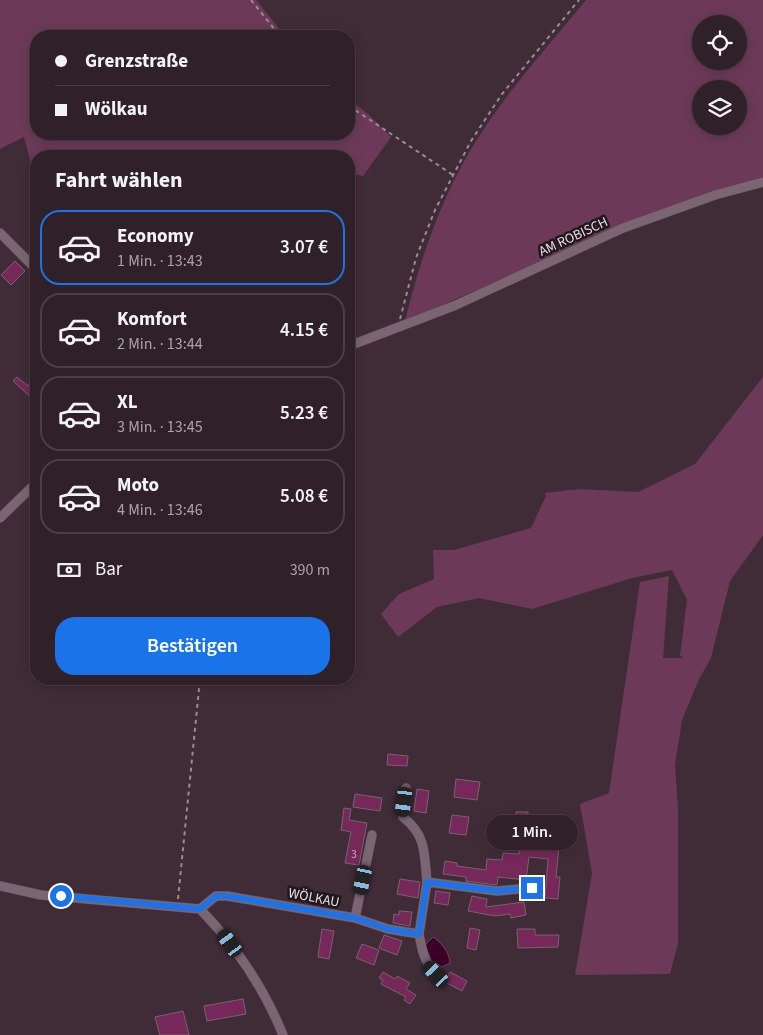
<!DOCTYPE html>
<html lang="de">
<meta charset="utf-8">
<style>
body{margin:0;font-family:"Source Sans 3",sans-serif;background:#3c2e35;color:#f1f3f6;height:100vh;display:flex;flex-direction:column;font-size:19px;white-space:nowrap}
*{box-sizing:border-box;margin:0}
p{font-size:16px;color:#a8a3a8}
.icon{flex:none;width:28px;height:28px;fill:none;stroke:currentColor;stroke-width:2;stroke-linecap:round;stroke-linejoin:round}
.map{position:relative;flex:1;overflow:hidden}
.side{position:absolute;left:30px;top:150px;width:325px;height:535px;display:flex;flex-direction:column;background:#302129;border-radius:20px;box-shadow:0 2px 12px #0003,0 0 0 1px #4b3e46}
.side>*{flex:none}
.guide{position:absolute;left:30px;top:30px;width:325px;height:110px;border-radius:20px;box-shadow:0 2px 12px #0003,0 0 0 1px #4b3e46;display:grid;align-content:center;height:110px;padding:0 25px;background:#302129}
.controls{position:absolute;left:692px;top:15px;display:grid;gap:10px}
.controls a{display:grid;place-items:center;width:55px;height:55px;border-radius:50%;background:#302129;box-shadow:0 2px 12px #0003,0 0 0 1px #4b3e46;font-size:25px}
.end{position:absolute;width:22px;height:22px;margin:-11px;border:6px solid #1a73e8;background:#fff;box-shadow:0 0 0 2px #fff}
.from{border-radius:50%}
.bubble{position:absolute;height:35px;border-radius:18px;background:#302129;box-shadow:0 2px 12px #0003,0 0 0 1px #4b3e46;font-size:16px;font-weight:600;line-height:35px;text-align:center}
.car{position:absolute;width:15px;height:30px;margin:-15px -8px;border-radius:6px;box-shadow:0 0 4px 1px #0007;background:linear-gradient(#222 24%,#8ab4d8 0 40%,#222 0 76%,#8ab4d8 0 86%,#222 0)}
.guide b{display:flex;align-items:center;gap:18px;height:48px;font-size:19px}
.guide b+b{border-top:1px solid #4b3e46}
.guide i{width:12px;height:12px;background:#f1f3f6}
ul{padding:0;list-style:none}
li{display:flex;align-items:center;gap:15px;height:75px;margin:0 10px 8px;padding:0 15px;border:2px solid #4b3e46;border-radius:20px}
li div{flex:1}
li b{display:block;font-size:19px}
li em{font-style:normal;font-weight:600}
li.current{border-color:#1a73e8}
li>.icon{width:45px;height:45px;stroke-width:1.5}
h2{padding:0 25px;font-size:22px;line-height:60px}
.pay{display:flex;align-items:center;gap:12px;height:55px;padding:0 25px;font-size:19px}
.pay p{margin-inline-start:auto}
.cta{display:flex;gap:10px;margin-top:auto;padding:10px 25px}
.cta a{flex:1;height:58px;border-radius:20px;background:#1a73e8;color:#fff;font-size:20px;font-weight:600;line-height:58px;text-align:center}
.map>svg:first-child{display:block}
.green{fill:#6c3a58;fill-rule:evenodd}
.water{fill:#3b0129;stroke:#704361}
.building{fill:#752859;stroke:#79626f}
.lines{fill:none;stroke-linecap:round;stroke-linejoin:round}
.minor-casing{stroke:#594852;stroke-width:10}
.path{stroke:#9b8a93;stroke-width:2;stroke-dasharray:4 4;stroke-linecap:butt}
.minor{stroke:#7c6572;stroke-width:9}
.route{stroke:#1a73e8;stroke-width:6}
.labels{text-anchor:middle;stroke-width:5;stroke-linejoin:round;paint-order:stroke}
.number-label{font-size:11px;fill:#cdafc0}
.street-label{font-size:14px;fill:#eadce3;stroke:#21181d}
</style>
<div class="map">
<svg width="763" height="1035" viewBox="0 0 763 1035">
<rect width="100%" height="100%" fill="#402c37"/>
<path class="green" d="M0,0H256L285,36H36V134H349V99L369,115L391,137L363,176L349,173V156H36V171L32,167L24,137L0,149Z
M586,0H763V180L601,236L405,321C420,259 443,192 478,138C509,89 549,45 586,0ZM701,24H739V61H701ZM701,89H739V126H701Z
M763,377V535L730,581L711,658L699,679L682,720L675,765L678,808V943L670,974L575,975L592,873L580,804L609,793L640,582L669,576L663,658H684L680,656L687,600L672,570L632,578L532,609L479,598L437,607L398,637L381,614L399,594L434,579L433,550H454L531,528L546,496L545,493L579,489L638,492L695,464Z"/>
<path class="water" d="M433,937C442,943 449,952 450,963L442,967L431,960L425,945Z"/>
<path class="building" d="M15,261L25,271L11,285L1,275Z
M17,377L28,386L31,382L36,387V395L33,399L13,381Z
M388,754L408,756L407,766L387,765Z
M456,779L480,782L477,800L454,797Z
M417,789L429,791L426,813L414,811Z
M355,794L382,798L380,811L353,807Z
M344,808L351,809L349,820L367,823L359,865L345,863L351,832L341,830Z
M516,812H528L527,827L515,826Z
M452,815L469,817L466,835L449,833Z
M521,833L535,834L534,846L559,847L556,877H560L558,899L545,898L548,859L529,857L526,880L498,877L497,885L466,881V877L443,874L445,861L457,863V866L486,870L487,859L502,860L503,853L519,854Z
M400,879L420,882L418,898L397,894Z
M436,891L450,893L448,905L434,903Z
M472,896L487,899L486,907L524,902L526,915L511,918L510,914L495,916L468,911Z
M399,911L412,912L410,926L393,923L394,914L399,915Z
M470,928L480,930L476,950L467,948Z
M322,929L334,931L329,959L318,957Z
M517,929H535V935H559L558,947L518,948Z
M384,935L402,941L397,955L379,948Z
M362,944L379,950L374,965L356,958Z
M383,972L395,979L397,976L410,983L406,989L416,995L410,1004L404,1000L406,997L381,984L383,980L379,978Z
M450,972L467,981L462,991L445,982Z
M243,999L246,1014L207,1021L204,1006Z
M183,1011L189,1035H160L155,1017Z"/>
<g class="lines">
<defs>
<path id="minor" d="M0,233L36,269
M349,346L456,305L623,228L715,195L763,182
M0,518L36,483
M406,788L403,817C427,836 424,854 427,882
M0,886L41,895L200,909C235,945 264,988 283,1035
M200,909L216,896H227L355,918L388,929L419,934L427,882L497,891L532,888
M355,918L372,835
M419,934C422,950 424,962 436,974"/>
</defs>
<use href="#minor" class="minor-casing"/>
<path class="path" d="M251,0L280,36
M349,106L453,175
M400,319L416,258L435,210L471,141L502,94L579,0
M178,899L200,679"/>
<use href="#minor" class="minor"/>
</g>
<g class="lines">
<path class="route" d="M61,896L200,909L216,896H227L355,918L388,929L419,934L427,882L497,891L532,888"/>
</g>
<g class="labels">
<g class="number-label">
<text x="354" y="858">3</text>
</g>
<g class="street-label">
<text transform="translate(573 236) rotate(-25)" y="5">AM ROBISCH</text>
<text transform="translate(314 897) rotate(11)" y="5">WÖLKAU</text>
</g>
</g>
</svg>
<div class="controls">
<a><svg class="icon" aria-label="locate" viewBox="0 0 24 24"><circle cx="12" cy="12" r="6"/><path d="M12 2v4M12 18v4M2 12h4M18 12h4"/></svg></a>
<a><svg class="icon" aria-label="layers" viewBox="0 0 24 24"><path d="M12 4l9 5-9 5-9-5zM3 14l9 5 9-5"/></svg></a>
</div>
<i class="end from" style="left:61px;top:896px"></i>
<i class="end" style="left:532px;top:888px"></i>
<div class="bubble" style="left:486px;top:815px;width:92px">1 Min.</div>
<i class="car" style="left:404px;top:802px;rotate:187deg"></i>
<i class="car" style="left:363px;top:880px;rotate:192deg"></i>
<i class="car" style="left:230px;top:943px;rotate:324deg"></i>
<i class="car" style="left:436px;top:974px;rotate:317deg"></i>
<div class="guide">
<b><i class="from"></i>Grenzstraße</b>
<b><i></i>Wölkau</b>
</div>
<section class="side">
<h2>Fahrt wählen</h2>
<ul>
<li class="current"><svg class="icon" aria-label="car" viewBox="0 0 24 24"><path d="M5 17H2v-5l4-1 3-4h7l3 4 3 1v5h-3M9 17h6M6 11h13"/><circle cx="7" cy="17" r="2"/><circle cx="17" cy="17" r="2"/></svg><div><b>Economy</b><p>1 Min. · 13:43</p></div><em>3.07 €</em></li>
<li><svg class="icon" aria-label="car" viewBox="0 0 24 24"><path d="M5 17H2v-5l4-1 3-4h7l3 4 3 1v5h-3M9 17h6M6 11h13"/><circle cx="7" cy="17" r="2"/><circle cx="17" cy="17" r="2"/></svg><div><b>Komfort</b><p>2 Min. · 13:44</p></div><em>4.15 €</em></li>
<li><svg class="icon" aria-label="car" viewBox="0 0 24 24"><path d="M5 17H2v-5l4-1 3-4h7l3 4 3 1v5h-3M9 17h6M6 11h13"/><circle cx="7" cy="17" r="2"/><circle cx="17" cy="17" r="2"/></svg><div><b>XL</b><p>3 Min. · 13:45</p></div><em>5.23 €</em></li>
<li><svg class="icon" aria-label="car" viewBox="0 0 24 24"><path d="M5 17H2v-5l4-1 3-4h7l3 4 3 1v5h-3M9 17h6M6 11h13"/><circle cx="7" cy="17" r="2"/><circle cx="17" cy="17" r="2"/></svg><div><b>Moto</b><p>4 Min. · 13:46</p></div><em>5.08 €</em></li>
</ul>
<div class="pay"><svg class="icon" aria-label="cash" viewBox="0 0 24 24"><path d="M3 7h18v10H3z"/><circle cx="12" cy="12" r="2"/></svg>Bar<p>390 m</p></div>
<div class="cta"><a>Bestätigen</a></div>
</section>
</div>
